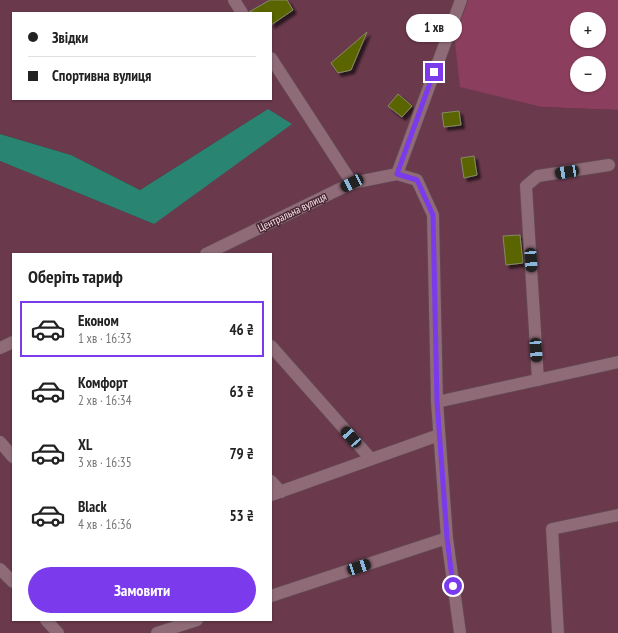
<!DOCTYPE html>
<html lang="uk">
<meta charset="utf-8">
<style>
body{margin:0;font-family:"PT Sans Narrow",sans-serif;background:#f6f6f6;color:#222;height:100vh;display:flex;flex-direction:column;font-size:15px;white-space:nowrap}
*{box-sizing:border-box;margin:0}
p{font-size:13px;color:#767676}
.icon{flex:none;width:22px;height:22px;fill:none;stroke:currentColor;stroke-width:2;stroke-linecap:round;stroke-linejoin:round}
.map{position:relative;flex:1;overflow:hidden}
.sheet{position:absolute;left:12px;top:253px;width:260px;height:368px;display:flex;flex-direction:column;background:#fff;border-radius:0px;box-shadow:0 1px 3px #0004}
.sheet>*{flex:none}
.guide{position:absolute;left:12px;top:12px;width:260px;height:88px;border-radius:0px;box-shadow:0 1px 3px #0004;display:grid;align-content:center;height:88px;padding:0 16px;background:#fff}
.tools{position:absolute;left:570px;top:12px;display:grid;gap:8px}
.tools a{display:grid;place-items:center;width:36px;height:36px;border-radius:50%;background:#fff;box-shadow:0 1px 3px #0004;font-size:20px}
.end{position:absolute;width:18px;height:18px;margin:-9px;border:5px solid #7c3aed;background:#fff;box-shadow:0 0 0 2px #fff}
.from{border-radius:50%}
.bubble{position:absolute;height:28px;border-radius:14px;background:#fff;box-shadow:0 1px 3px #0004;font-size:13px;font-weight:700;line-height:28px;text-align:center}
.car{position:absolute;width:12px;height:24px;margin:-12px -6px;border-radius:5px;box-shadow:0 0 3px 1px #0007;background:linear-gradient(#222 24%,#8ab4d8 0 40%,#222 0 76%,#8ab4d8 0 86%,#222 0)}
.guide b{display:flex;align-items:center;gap:14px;height:38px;font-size:15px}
.guide b+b{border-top:1px solid #e0e0e0}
.guide i{width:10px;height:10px;background:#222}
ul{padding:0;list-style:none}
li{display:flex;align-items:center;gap:12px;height:56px;margin:0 8px 6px;padding:0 8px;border:2px solid transparent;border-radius:0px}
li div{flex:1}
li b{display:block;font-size:15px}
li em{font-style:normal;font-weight:700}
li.selected{border-color:#7c3aed}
li>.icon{width:36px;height:36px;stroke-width:1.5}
h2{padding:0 16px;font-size:18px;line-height:48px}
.cta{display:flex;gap:8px;margin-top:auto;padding:8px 16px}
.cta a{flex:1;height:46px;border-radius:24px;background:#7c3aed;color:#fff;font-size:16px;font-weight:700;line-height:46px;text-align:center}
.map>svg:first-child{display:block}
.green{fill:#6a394c;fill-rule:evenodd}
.forest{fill:#8c3e5e;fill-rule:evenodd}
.water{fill:#298471}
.building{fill:#5a6500;stroke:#848a67;filter:url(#shadow)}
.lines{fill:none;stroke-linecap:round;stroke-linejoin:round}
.minor-casing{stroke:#624651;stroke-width:14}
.minor{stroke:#8f6a77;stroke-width:12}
.route{stroke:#7c3aed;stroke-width:5}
.labels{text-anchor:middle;stroke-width:3;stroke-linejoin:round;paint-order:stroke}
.street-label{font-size:11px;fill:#f9e3ea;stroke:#482733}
</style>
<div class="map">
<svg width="618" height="633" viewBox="0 0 618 633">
<defs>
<filter id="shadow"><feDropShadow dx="3.5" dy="3.5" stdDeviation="1" flood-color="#0009"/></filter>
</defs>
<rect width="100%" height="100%" fill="#482733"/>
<path class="green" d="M0,0H467L542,107L618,110V633H0V161L154,224L268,109L140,190L71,155L0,134ZM13,13H271V99H13ZM13,254H271V620H13Z"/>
<path class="forest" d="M467,0H618V110L542,107L460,87L453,24ZM577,19H599V41H577ZM577,63H599V85H577Z"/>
<path class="water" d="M268,109L292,124L154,224L0,161V134L71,155L140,190Z"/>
<path class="building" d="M270,0H287L293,10L271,25V13L249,12Z
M367,32L351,70L338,73L331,63Z
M398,94L412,106L402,117L388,106Z
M459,111L461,125L444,127L442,113Z
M474,156L477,175L464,178L461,158Z
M520,235L523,263L506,265L503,236Z"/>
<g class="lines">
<defs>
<path id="minor" d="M234,0L242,13
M271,58L352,183
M397,174L461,0
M206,254L352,183L397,174L417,180L433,215L437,402L447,538L460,633
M271,346L371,459
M0,348L13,342
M538,380L526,186L538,176L609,165
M437,402L618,362
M0,442L13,457
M271,481L281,492
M271,495L439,435
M0,569L13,582
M271,596L447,538
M46,620L58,633
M157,633L197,620
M558,633L552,529L618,515"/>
</defs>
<use href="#minor" class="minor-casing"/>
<use href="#minor" class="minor"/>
</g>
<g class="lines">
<path class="route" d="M434,72L397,174L417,180L433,215L437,402L447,538L453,586"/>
</g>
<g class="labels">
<g class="street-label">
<text transform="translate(292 212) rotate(-26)" y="4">Центральна вулиця</text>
</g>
</g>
</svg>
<div class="tools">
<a>+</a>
<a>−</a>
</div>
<i class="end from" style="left:453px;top:586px"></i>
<i class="end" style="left:434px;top:72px"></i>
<div class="bubble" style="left:406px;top:14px;width:56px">1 хв</div>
<i class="car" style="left:567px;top:172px;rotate:261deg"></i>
<i class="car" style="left:352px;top:183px;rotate:244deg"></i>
<i class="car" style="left:531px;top:260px;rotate:176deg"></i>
<i class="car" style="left:536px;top:350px;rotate:176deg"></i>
<i class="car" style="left:351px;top:437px;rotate:318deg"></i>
<i class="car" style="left:359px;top:567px;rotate:72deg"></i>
<div class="guide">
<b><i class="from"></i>Звідки</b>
<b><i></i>Спортивна вулиця</b>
</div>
<section class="sheet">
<h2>Оберіть тариф</h2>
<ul>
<li class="selected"><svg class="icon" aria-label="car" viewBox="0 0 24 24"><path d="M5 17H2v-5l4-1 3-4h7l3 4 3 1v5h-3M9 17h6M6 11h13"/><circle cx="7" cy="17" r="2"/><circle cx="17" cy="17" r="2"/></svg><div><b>Економ</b><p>1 хв · 16:33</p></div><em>46 ₴</em></li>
<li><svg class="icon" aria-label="car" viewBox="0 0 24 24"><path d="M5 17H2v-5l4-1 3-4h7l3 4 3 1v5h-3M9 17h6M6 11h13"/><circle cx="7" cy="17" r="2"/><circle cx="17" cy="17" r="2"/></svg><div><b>Комфорт</b><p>2 хв · 16:34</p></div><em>63 ₴</em></li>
<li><svg class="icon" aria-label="car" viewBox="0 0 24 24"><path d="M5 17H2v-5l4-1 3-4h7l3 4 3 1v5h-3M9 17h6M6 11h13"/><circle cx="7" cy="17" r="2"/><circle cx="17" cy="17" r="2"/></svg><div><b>XL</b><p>3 хв · 16:35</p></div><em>79 ₴</em></li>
<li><svg class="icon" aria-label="car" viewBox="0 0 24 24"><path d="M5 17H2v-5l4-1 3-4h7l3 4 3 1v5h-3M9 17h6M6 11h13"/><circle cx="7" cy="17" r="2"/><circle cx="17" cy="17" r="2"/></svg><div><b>Black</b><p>4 хв · 16:36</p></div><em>53 ₴</em></li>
</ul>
<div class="cta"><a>Замовити</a></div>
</section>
</div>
